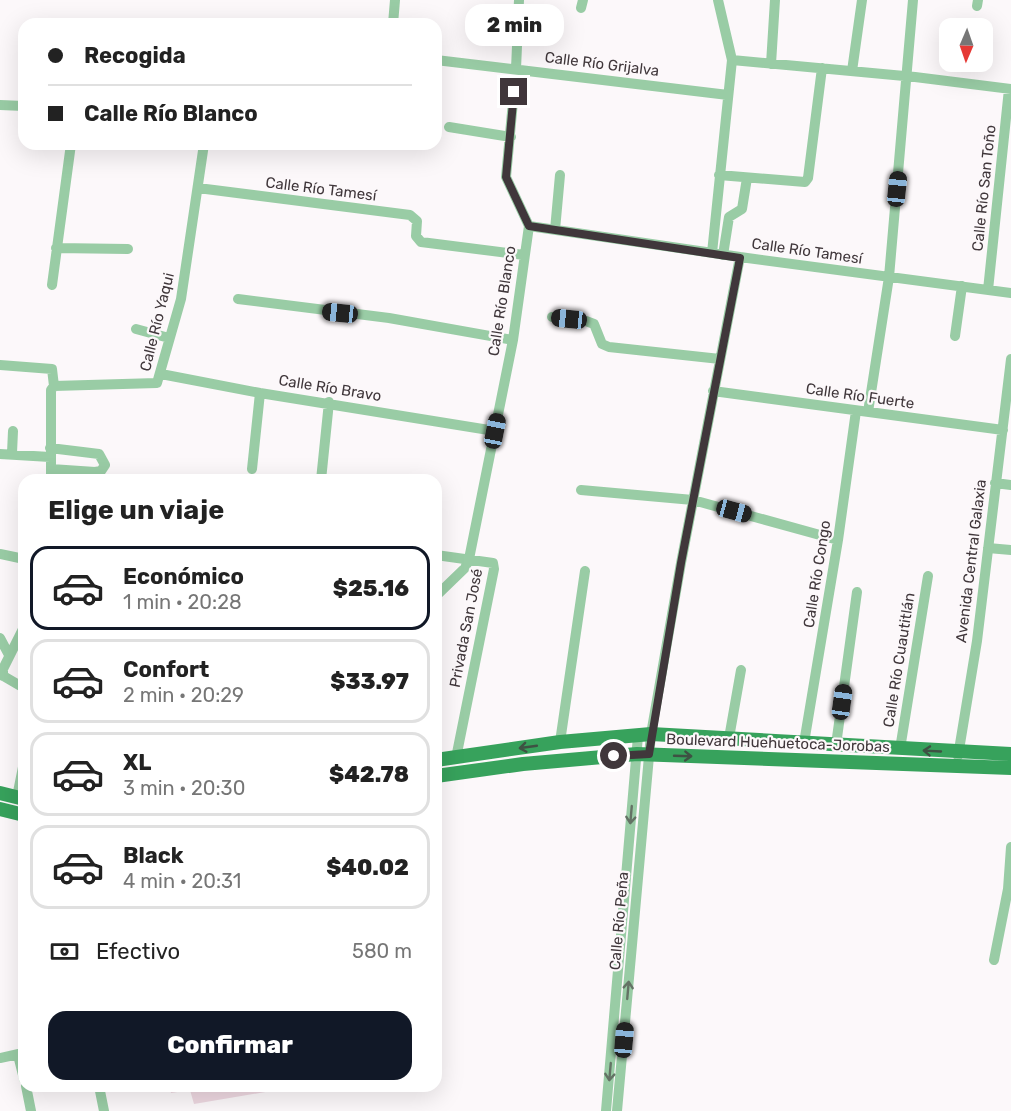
<!DOCTYPE html>
<html lang="es">
<meta charset="utf-8">
<style>
body{margin:0;font-family:Rubik,sans-serif;background:#f6f6f6;color:#222;height:100vh;display:flex;flex-direction:column;font-size:22px;white-space:nowrap}
*{box-sizing:border-box;margin:0}
p{font-size:20px;color:#767676}
.icon{flex:none;width:33px;height:33px;fill:none;stroke:currentColor;stroke-width:2;stroke-linecap:round;stroke-linejoin:round}
.map{position:relative;flex:1;overflow:hidden}
.side{position:absolute;left:18px;top:474px;width:424px;height:618px;display:flex;flex-direction:column;background:#fff;border-radius:18px;box-shadow:0 6px 24px #0002}
.side>*{flex:none}
.top-card{position:absolute;left:18px;top:18px;width:424px;height:132px;border-radius:18px;box-shadow:0 6px 24px #0002;display:grid;align-content:center;height:132px;padding:0 30px;background:#fff}
.needle{width:39px;rotate:182deg}
.controls{position:absolute;left:939px;top:18px;display:grid;gap:12px}
.controls a{display:grid;place-items:center;width:54px;height:54px;border-radius:12px;background:#fff;box-shadow:0 6px 24px #0002;font-size:30px}
.end{position:absolute;width:27px;height:27px;margin:-14px;border:8px solid #40373b;background:#fff;box-shadow:0 0 0 3px #fff}
.from{border-radius:50%}
.bubble{position:absolute;height:42px;border-radius:18px;background:#fff;box-shadow:0 6px 24px #0002;font-size:20px;font-weight:800;line-height:42px;text-align:center}
.car{position:absolute;width:18px;height:36px;margin:-18px -9px;border-radius:8px;box-shadow:0 0 4px 2px #0007;background:linear-gradient(#222 24%,#8ab4d8 0 40%,#222 0 76%,#8ab4d8 0 86%,#222 0)}
.top-card b{display:flex;align-items:center;gap:21px;height:57px;font-size:22px}
.top-card b+b{border-top:2px solid #e0e0e0}
.top-card i{width:15px;height:15px;background:#222}
ul{padding:0;list-style:none}
li{display:flex;align-items:center;gap:18px;height:84px;margin:0 12px 9px;padding:0 18px;border:3px solid #e0e0e0;border-radius:18px}
li div{flex:1}
li b{display:block;font-size:22px}
li em{font-style:normal;font-weight:800}
li.on{border-color:#111827}
li>.icon{width:54px;height:54px;stroke-width:1.5}
h2{padding:0 30px;font-size:27px;line-height:72px}
.pay{display:flex;align-items:center;gap:15px;height:66px;padding:0 30px;font-size:22px}
.pay p{margin-inline-start:auto}
.cta{display:flex;gap:12px;margin-top:auto;padding:12px 30px}
.cta a{flex:1;height:69px;border-radius:18px;background:#111827;color:#fff;font-size:24px;font-weight:800;line-height:69px;text-align:center}
.map>svg:first-child{display:block}
.building{fill:#edd7e0}
.lines{fill:none;stroke-linecap:round;stroke-linejoin:round}
.minor{stroke:#99cca5;stroke-width:10}
.major{stroke:#37a25c;stroke-width:14}
.oneway{stroke:#3e5243}
.oneway2{stroke:#647365}
.route{stroke:#40373b;stroke-width:8}
.labels{text-anchor:middle;stroke-width:4.5;stroke-linejoin:round;paint-order:stroke}
.street-label{font-size:15px;fill:#40373b;stroke:#fcf8fa}
</style>
<div class="map">
<svg width="1011" height="1111" viewBox="0 0 1011 1111">
<rect width="100%" height="100%" fill="#fcf8fa"/>
<path class="building" d="M170,1086H276L277,1090L194,1104L190,1090L171,1093Z"/>
<g class="lines">
<path class="minor" d="M977,6L978,0
M581,8L583,0
M393,24L395,0
M436,60L728,95
M732,60L915,77L1011,89
M771,64L775,0
M852,71L862,0
M0,105L24,106
M449,127L511,137
M719,175L805,182L808,178L822,68
M198,188L410,215L417,221L416,236L421,242L524,255
M529,226L740,257L1011,293
M555,230L560,175
M56,248L128,249
M712,253L732,60L718,0
M723,255L729,217L742,209L747,178
M52,285L71,144
M988,290L1009,89
M238,299L389,318L513,340
M552,317L586,321L594,324L602,344L609,347L720,359
M136,329L169,338
M955,336L962,286
M0,365L52,369L54,386L51,390V480
M161,374L260,393L495,431
M54,386L157,383L181,299L204,144
M713,391L1003,430
M868,412L889,277L913,0
M50,448L99,454L105,465L101,471L95,472L51,469
M12,453L13,431
M0,454L50,457
M252,469L260,393
M321,480L329,402
M995,483L1011,485
M581,490L693,500L838,540
M988,548L1011,550
M0,554L24,559
M436,555L493,563L494,569L456,758
M436,596L465,568L469,559L513,340L529,226L506,177L516,69L519,0
M0,638L9,655
M0,674L24,688
M3,676V669L24,627
M729,738L741,670
M560,742L585,571
M804,743L838,540L856,411
M836,745L857,592
M900,749L928,576
M958,756L977,641L1011,359
M17,797L24,762
M994,960L1008,889L1011,847
M18,1055L24,1079
M0,1058L23,1053
M26,1086L31,1111
M99,1086L104,1111
M606,1111L638,736
M617,1111L651,734L681,563L740,257"/>
<path class="major" d="M436,760L560,742L651,734L1011,754
M436,776L523,764L637,754L1011,768
M0,793L24,799
M0,809L24,815"/>
</g>
<defs><path id="oneway-shaft" d="M-6 0H5M1.5-3L5.5 0L1.5 3" fill="none" stroke-width="1.6" stroke-linecap="round" stroke-linejoin="round" transform="scale(1.5)"/></defs>
<g class="oneway">
<use href="#oneway-shaft" transform="translate(528 747) rotate(172)"/>
<use href="#oneway-shaft" transform="translate(932 751) rotate(-177)"/>
<use href="#oneway-shaft" transform="translate(683 756) rotate(2)"/>
</g>
<g class="oneway2">
<use href="#oneway-shaft" transform="translate(631 815) rotate(95)"/>
<use href="#oneway-shaft" transform="translate(628 990) rotate(-85)"/>
<use href="#oneway-shaft" transform="translate(610 1072) rotate(95)"/>
</g>
<g class="lines">
<path class="route" d="M514,92L506,177L529,226L740,258L681,563L649,754L614,756"/>
</g>
<g class="labels">
<g class="street-label">
<text transform="translate(602 64) rotate(7)" y="5">Calle Río Grijalva</text>
<text transform="translate(984 188) rotate(-84)" y="5">Calle Río San Toño</text>
<text transform="translate(321 189) rotate(7)" y="5">Calle Río Tamesí</text>
<text transform="translate(807 251) rotate(8)" y="5">Calle Río Tamesí</text>
<text transform="translate(502 301) rotate(-81)" y="5">Calle Río Blanco</text>
<text transform="translate(157 322) rotate(-76)" y="5">Calle Río Yaqui</text>
<text transform="translate(330 388) rotate(9)" y="5">Calle Río Bravo</text>
<text transform="translate(860 396) rotate(8)" y="5">Calle Río Fuerte</text>
<text transform="translate(971 561) rotate(-83)" y="5">Avenida Central Galaxia</text>
<text transform="translate(817 574) rotate(-81)" y="5">Calle Río Congo</text>
<text transform="translate(466 628) rotate(-79)" y="5">Privada San José</text>
<text transform="translate(899 660) rotate(-81)" y="5">Calle Río Cuautitlán</text>
<text transform="translate(778 743) rotate(2)" y="5">Boulevard Huehuetoca-Jorobas</text>
<text transform="translate(619 921) rotate(-85)" y="5">Calle Río Peña</text>
</g>
</g>
</svg>
<div class="controls">
<a><svg class="needle" viewBox="-14 -14 28 28"><path d="M0-13l5 13h-10z" fill="#e53935"/><path d="M0 13l5-13h-10z" fill="#767676"/></svg></a>
</div>
<i class="end from" style="left:614px;top:756px"></i>
<i class="end" style="left:514px;top:92px"></i>
<div class="bubble" style="left:465px;top:4px;width:99px">2 min</div>
<i class="car" style="left:897px;top:189px;rotate:6deg"></i>
<i class="car" style="left:340px;top:313px;rotate:276deg"></i>
<i class="car" style="left:569px;top:319px;rotate:276deg"></i>
<i class="car" style="left:495px;top:431px;rotate:11deg"></i>
<i class="car" style="left:734px;top:511px;rotate:105deg"></i>
<i class="car" style="left:842px;top:702px;rotate:8deg"></i>
<i class="car" style="left:624px;top:1040px;rotate:5deg"></i>
<div class="top-card">
<b><i class="from"></i>Recogida</b>
<b><i></i>Calle Río Blanco</b>
</div>
<section class="side">
<h2>Elige un viaje</h2>
<ul>
<li class="on"><svg class="icon" aria-label="car" viewBox="0 0 24 24"><path d="M5 17H2v-5l4-1 3-4h7l3 4 3 1v5h-3M9 17h6M6 11h13"/><circle cx="7" cy="17" r="2"/><circle cx="17" cy="17" r="2"/></svg><div><b>Económico</b><p>1 min · 20:28</p></div><em>$25.16</em></li>
<li><svg class="icon" aria-label="car" viewBox="0 0 24 24"><path d="M5 17H2v-5l4-1 3-4h7l3 4 3 1v5h-3M9 17h6M6 11h13"/><circle cx="7" cy="17" r="2"/><circle cx="17" cy="17" r="2"/></svg><div><b>Confort</b><p>2 min · 20:29</p></div><em>$33.97</em></li>
<li><svg class="icon" aria-label="car" viewBox="0 0 24 24"><path d="M5 17H2v-5l4-1 3-4h7l3 4 3 1v5h-3M9 17h6M6 11h13"/><circle cx="7" cy="17" r="2"/><circle cx="17" cy="17" r="2"/></svg><div><b>XL</b><p>3 min · 20:30</p></div><em>$42.78</em></li>
<li><svg class="icon" aria-label="car" viewBox="0 0 24 24"><path d="M5 17H2v-5l4-1 3-4h7l3 4 3 1v5h-3M9 17h6M6 11h13"/><circle cx="7" cy="17" r="2"/><circle cx="17" cy="17" r="2"/></svg><div><b>Black</b><p>4 min · 20:31</p></div><em>$40.02</em></li>
</ul>
<div class="pay"><svg class="icon" aria-label="cash" viewBox="0 0 24 24"><path d="M3 7h18v10H3z"/><circle cx="12" cy="12" r="2"/></svg>Efectivo<p>580 m</p></div>
<div class="cta"><a>Confirmar</a></div>
</section>
</div>
